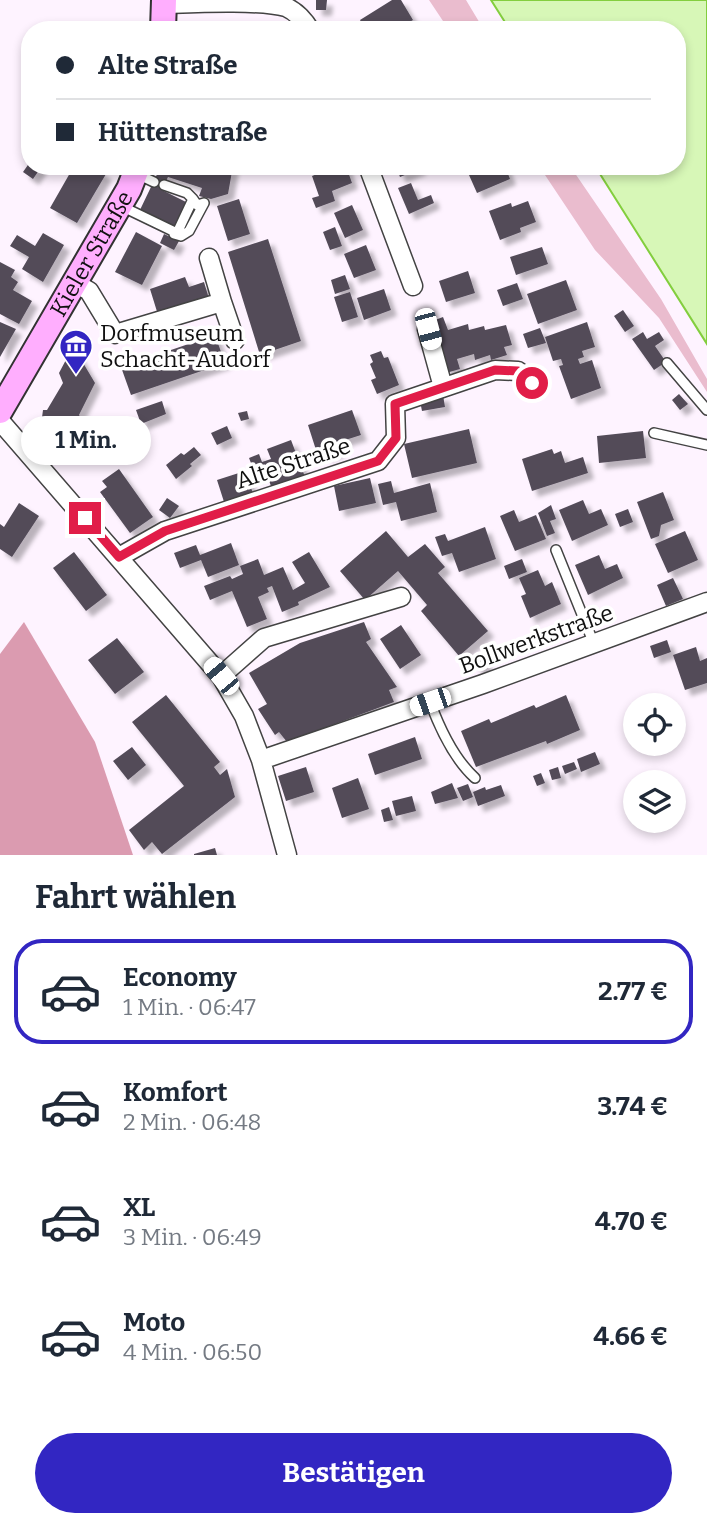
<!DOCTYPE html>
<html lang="de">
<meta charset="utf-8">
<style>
body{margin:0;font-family:Bitter,serif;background:#f6f6f7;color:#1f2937;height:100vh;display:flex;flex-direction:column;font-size:26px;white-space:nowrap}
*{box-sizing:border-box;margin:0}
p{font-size:23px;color:#747a83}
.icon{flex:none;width:38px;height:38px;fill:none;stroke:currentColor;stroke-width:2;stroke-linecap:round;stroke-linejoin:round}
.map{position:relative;height:855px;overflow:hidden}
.side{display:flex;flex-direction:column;background:#fff;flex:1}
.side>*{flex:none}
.hud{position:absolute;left:21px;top:21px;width:665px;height:154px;border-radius:28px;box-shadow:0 4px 10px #0003;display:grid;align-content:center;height:154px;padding:0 35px;background:#fff}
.fabs{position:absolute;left:623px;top:693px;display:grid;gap:14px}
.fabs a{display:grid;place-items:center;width:63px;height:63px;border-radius:50%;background:#fff;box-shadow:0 4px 10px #0003;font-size:35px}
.end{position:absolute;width:32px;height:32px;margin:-16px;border:9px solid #e11d48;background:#fff;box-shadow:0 0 0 4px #fff}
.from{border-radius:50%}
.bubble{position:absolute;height:49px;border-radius:24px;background:#fff;box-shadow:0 4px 10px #0003;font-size:23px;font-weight:700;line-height:49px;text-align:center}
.car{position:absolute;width:21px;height:42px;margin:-21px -10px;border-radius:9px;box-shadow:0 0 5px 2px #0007;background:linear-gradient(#fff 24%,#345 0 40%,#fff 0 76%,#345 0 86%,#fff 0)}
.hud b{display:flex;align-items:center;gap:24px;height:66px;font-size:26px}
.hud b+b{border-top:2px solid #e0e1e3}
.hud i{width:18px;height:18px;background:#1f2937}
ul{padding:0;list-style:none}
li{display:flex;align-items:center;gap:21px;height:105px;margin:0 14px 10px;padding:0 21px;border:4px solid transparent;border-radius:28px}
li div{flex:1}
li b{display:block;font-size:26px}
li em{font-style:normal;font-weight:700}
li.current{border-color:#3226c2}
li>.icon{width:63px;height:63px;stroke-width:1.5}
h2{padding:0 35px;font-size:32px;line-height:84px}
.primary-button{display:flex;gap:14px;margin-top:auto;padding:14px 35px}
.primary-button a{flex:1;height:80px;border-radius:42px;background:#3226c2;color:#fff;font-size:28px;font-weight:700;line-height:80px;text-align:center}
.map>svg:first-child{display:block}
.green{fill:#eabcce}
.forest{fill:#db9bb0}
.water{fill:#d7f7b7;stroke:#83ce3e;stroke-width:2}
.building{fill:#534c59;filter:url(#shadow)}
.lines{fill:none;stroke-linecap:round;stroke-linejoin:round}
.service-casing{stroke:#434343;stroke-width:12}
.minor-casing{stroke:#434343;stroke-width:21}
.secondary-casing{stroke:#323232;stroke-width:28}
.service{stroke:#fff;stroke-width:9}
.minor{stroke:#fff;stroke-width:18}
.secondary{stroke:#ffaefe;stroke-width:24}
.route{stroke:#e11d48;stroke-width:9}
.labels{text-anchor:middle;stroke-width:7;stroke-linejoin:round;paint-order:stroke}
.street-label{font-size:23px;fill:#101010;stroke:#fff}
.poi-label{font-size:23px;fill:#101010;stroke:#fff;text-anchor:start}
</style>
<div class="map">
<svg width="707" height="855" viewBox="0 0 707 855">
<defs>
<filter id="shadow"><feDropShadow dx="6" dy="6" stdDeviation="2" flood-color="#0004"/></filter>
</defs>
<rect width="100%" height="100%" fill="#fef3ff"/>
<path class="green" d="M429,0H466L484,30H449Z
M539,166H570L661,299L707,379V392L659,318L595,250Z"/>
<path class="forest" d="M24,622L95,742L133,855H0V654Z"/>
<path class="water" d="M491,0H707V344L595,166H677V30H510Z"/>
<path class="building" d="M316,0H327L326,10H316Z
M392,0H401L413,20L396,30H365L360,20Z
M115,26L139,27V30H115Z
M30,162V166H42L33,179L23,172Z
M74,166H93L106,174L77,223L50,208Z
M161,166H233L228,194L211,199L199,196L202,188L168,177L162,190L188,203L175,229L139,212Z
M337,166H346L352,183L332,191L335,201L316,208L312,198L319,196L312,176Z
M396,166H420V169L400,177Z
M465,166H505L510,179L477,193Z
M411,183L418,200L431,195L434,203L409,214L398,188Z
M239,199L250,234L228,241L217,206Z
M528,201L536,222L520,228L521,232L500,240L489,211L511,203L512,207Z
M352,205L363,230L345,238L334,213Z
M335,227L342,246L330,250L323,232Z
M136,232L162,246L142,285L115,272Z
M43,233L64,245L43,282L22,269L29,257L10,246L17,235L35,246Z
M164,234L179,241L174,250L160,243Z
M268,239L301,341L260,355L228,252Z
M366,245L376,270L354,278L344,254Z
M542,247L548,264L516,275L510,257Z
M0,262L15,270L11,277L18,282L13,290L32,301L19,324L0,314Z
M468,271L475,293L446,302L439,281Z
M345,275L350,289L335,294L331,280Z
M185,277L189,287L204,282L210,302L159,318L150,289Z
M566,280L577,310L538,324L527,294Z
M517,283L523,299L503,306L497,290Z
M384,289L391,310L364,320L357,298Z
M350,292L358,317L342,322L334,297Z
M623,310L634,326L625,332L614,316Z
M443,317L448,330L468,324L469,330L484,326L485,330L506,325L512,345L504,347L507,355L491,360L490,355L475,360L474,354L457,359L460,369L446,373L430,322Z
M0,322L16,329L0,357Z
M587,322L595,347L582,351L584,357L578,359L580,364L592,360L601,388L571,399L559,366L563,365L561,359L553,361L545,337Z
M540,328L546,343L528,348L523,334Z
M643,332L647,339L659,332L664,340L655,346L666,362L654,370L632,339Z
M215,335L225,363L131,395L121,367Z
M381,351L384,358L388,357L399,385L377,394L371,380L376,378L370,364L373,362L370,355Z
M68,356H79L95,383L79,415L96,437L66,449L46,425H41L43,410H47L63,383L59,373Z
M679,394L688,404L680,410L672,400Z
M443,395L445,407L422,411L420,401H436L435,396Z
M162,401L166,414L141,424L136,410Z
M352,410L361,435L336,443L339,451L325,456L322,448L316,450L308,425Z
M247,411L249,419L241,421L238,413Z
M227,426L232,438L217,445L211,433Z
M469,429L477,463L412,478L404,444Z
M643,431L646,458L599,463L597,436Z
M291,440L305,477L272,489L266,472L256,476L249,458L259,454L262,462L271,459L267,449Z
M194,447L201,455L190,464L192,466L176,479L166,465L181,453L184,455Z
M552,449L554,454L561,451L565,463L583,457L588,473L532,491L522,459Z
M119,469L153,517L130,533L100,492L107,487L102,481Z
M245,471L254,496L225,505L217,480Z
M370,478L376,503L339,511L334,486Z
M391,481L394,493L430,483L437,512L401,521L396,502L383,505L378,484Z
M663,492L674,520L661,525L659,536L651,539L637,502Z
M167,498L179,506L170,518L159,510Z
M583,500L589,514L601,509L608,525L572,541L559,510Z
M19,503L39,516L12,557L0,549V524L4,527Z
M551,505L556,519L550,521L555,533L547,536L538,513Z
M628,509L633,522L620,527L615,514Z
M514,510L519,522L536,515L546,539L515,551L500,516Z
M485,527L496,559L459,572L452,553L442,556L435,537L445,534L448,541Z
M386,531L408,557L425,544L445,567L438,573L488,631L459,656L421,611L427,605L398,571L365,600L340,571Z
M685,531L698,560L668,573L655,544Z
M231,543L239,565L208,577L201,560L180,568L174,553L196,545L200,555Z
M74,552L107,595L86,611L53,568Z
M309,552L330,587L298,602L299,605L282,612L272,586L267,588L269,592L258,597L267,619L247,627L232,591L210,600L204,586L230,576L232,579L243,574L240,566L258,559L264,575L283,567L293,590L305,583L292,562Z
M599,555L605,569L617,564L623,578L588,595L575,565Z
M522,559L527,572L509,579L504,566Z
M538,570L545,586L552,582L561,604L530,618L521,596L526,594L519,578Z
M673,578L683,599L666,606L657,585Z
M364,622L371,639L366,642L397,687L389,690L394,702L287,742L279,732L275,735L258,709L267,704L249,673L300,643Z
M401,625L421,655L400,669L380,639Z
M117,638L144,672L115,694L88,660Z
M667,640L671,652L654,658L650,646Z
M696,647L700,661L707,658V683L685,690L673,655Z
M483,656L487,666L477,670L473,660Z
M166,695L220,762L214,767L220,775L227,769L235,797L162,854L152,842L144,850L129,830L184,786L132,722Z
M566,695L580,730L547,744L546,741L476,767L461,731L489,719L491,723L534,705L536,708Z
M415,737L422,759L375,775L368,754Z
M132,747L146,765L128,780L113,761Z
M595,752L600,764L581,772L577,759Z
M574,762L577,769L565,774L562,766Z
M306,767L314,792L286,801L278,776Z
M558,767L561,778L552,780L549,770Z
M541,773L545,783L537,786L533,776Z
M358,778L369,809L342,818L332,788Z
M452,783L458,798L435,804L431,792Z
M468,784L473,797L463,801L457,788Z
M501,785L505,796L478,806L473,792L485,787L486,790Z
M412,796L416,811L396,816L392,801Z
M389,807L393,820L384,822L381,810Z
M215,848L217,855H194V854Z"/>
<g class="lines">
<defs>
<path id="service" d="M137,174L154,182
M121,206L177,233L193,199L187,193L164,185
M174,234L181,236L189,231L204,203L197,205L193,199
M667,363L707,410
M654,433L707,445
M556,550L594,644
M430,702C440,729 454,759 475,778"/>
<path id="minor" d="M164,4C196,3 258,0 286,7C297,12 304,20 310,30
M368,166L413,286
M209,258L222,302
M75,283L89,291L115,334L222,302L235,340
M427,329L443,387
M0,421L221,676L244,716L261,760L287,855
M119,557L165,531L378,461L396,438L395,404L495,370L518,371L532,383
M221,676L264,638L401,597
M261,760L483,684L707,602"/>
<g id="secondary">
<path d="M163,30L164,0"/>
<path id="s1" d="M0,411L129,189L138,166"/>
</g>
</defs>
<use href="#service" class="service-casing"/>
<use href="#minor" class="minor-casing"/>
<use href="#secondary" class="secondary-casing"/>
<use href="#service" class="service"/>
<use href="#minor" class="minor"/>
<use href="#secondary" class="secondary"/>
</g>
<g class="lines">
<path class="route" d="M85,518L119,557L165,531L378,461L396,438L395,404L495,370L518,371L532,383"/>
</g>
<defs>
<symbol id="museum-pin" viewBox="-11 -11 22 30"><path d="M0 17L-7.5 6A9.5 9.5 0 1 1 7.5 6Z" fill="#3226c2" stroke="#fff"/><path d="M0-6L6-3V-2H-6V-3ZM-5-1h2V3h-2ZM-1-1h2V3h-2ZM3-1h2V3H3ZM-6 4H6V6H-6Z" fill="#fff"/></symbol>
</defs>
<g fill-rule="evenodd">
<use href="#museum-pin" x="57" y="327" width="38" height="52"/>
</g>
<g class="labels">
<g class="street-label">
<text dy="8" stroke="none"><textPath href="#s1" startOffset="182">Kieler Straße</textPath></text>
<text transform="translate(293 463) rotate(-18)" y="8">Alte Straße</text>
<text transform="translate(536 639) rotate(-20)" y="8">Bollwerkstraße</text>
</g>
<g class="poi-label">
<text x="100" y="341">Dorfmuseum<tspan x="100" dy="26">Schacht-Audorf</tspan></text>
</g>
</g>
</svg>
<div class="fabs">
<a><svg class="icon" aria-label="locate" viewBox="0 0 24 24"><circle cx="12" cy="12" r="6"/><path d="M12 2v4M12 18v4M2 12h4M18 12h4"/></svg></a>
<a><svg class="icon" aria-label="layers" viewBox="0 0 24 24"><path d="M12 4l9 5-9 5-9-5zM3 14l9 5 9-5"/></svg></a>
</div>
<i class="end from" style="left:532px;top:383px"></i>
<i class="end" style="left:85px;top:518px"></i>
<div class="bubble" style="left:21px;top:416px;width:130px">1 Min.</div>
<i class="car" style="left:428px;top:329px;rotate:165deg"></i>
<i class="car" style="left:221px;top:676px;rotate:320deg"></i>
<i class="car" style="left:430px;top:702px;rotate:251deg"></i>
<div class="hud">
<b><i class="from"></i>Alte Straße</b>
<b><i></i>Hüttenstraße</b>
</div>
</div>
<section class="side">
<h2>Fahrt wählen</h2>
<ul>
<li class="current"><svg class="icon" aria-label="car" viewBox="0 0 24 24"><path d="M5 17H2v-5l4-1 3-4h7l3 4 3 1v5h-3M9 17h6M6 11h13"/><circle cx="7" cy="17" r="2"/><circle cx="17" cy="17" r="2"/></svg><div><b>Economy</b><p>1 Min. · 06:47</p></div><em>2.77 €</em></li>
<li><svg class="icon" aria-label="car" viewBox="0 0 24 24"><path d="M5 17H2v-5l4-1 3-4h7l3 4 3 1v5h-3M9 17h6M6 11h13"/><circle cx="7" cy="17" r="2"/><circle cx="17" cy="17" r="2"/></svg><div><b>Komfort</b><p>2 Min. · 06:48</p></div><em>3.74 €</em></li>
<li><svg class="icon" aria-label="car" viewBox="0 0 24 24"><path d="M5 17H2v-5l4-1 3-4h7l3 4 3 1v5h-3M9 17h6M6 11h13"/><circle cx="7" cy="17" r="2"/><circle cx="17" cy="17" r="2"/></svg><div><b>XL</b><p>3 Min. · 06:49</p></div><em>4.70 €</em></li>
<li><svg class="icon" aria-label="car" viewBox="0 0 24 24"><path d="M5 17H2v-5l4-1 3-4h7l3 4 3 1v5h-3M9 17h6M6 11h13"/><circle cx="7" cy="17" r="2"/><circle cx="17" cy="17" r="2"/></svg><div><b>Moto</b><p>4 Min. · 06:50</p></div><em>4.66 €</em></li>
</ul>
<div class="primary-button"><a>Bestätigen</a></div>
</section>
